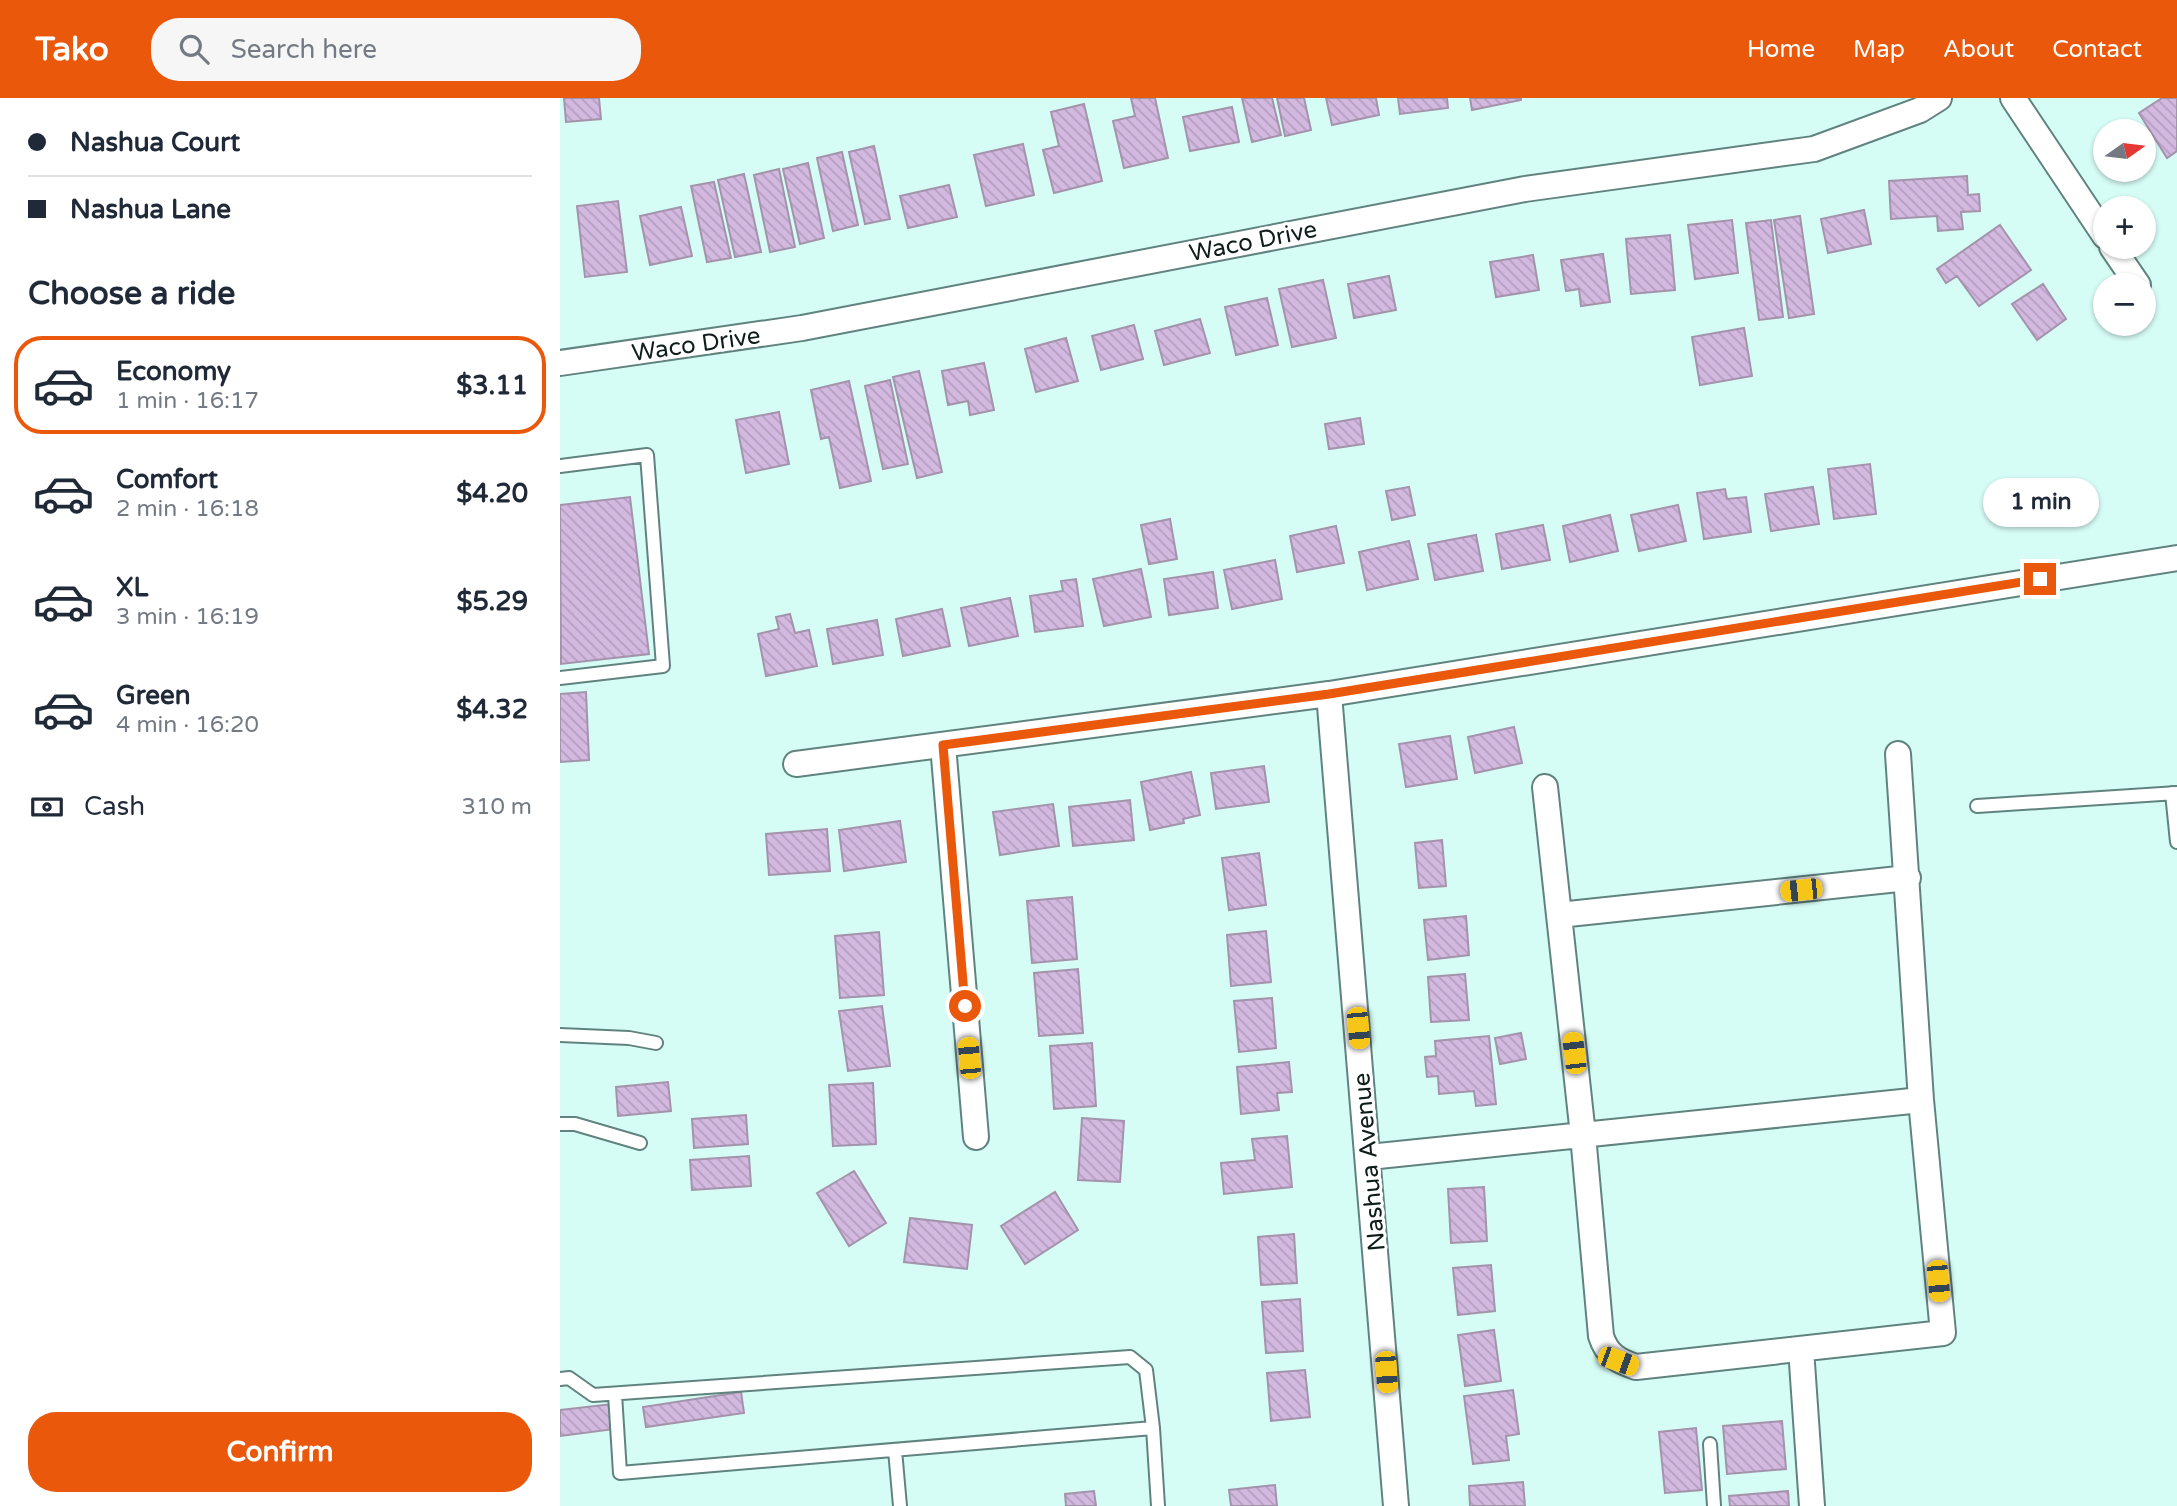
<!DOCTYPE html>
<meta charset="utf-8">
<style>
body{margin:0;font-family:"Varela Round",sans-serif;background:#f6f6f7;color:#1f2937;height:100vh;display:flex;flex-direction:column;font-size:26px;white-space:nowrap}
*{box-sizing:border-box;margin:0}
p{font-size:23px;color:#747a83}
.icon{flex:none;width:38px;height:38px;fill:none;stroke:currentColor;stroke-width:2;stroke-linecap:round;stroke-linejoin:round}
.map{position:relative;flex:1;overflow:hidden}
.panel{display:flex;flex-direction:column;background:#fff;width:560px}
.panel>*{flex:none}
.top-card{display:grid;align-content:center;height:154px;padding:0 28px;background:#fff}
.needle{width:46px;rotate:76deg}
.tools{position:absolute;left:1533px;top:21px;display:grid;gap:14px}
.tools a{display:grid;place-items:center;width:63px;height:63px;border-radius:50%;background:#fff;box-shadow:0 2px 5px #0004;font-size:35px}
.end{position:absolute;width:32px;height:32px;margin:-16px;border:9px solid #ea580c;background:#fff;box-shadow:0 0 0 4px #fff}
.from{border-radius:50%}
.bubble{position:absolute;height:49px;border-radius:24px;background:#fff;box-shadow:0 2px 5px #0004;font-size:23px;font-weight:700;line-height:49px;text-align:center}
.car{position:absolute;width:21px;height:42px;margin:-21px -10px;border-radius:9px;box-shadow:0 0 5px 2px #0007;background:linear-gradient(#f5c518 24%,#345 0 40%,#f5c518 0 76%,#345 0 86%,#f5c518 0)}
.top-card b{display:flex;align-items:center;gap:24px;height:66px;font-size:26px}
.top-card b+b{border-top:2px solid #e0e1e3}
.top-card i{width:18px;height:18px;background:#1f2937}
ul{padding:0;list-style:none}
li{display:flex;align-items:center;gap:21px;height:98px;margin:0 14px 10px;padding:0 14px;border:4px solid transparent;border-radius:28px}
li div{flex:1}
li b{display:block;font-size:26px}
li em{font-style:normal;font-weight:700}
li.selected{border-color:#ea580c}
li>.icon{width:63px;height:63px;stroke-width:1.5}
h2{padding:0 28px;font-size:32px;line-height:84px}
.pay{display:flex;align-items:center;gap:18px;height:77px;padding:0 28px;font-size:26px}
.pay p{margin-inline-start:auto}
.cta{display:flex;gap:14px;margin-top:auto;padding:14px 28px}
.cta a{flex:1;height:80px;border-radius:28px;background:#ea580c;color:#fff;font-size:28px;font-weight:700;line-height:80px;text-align:center}
header{display:flex;align-items:center;gap:42px;box-sizing:border-box;height:98px;padding:0 35px;background:#ea580c;color:#fff}
header strong{font-size:33px}
nav{display:flex;gap:38px;margin-inline-start:auto;font-size:24px}
.search{width:490px;height:63px;background:#f6f6f7;display:flex;align-items:center;gap:18px;box-sizing:border-box;padding:0 24px;border-radius:28px;color:#747a83;font-size:26px}
main{display:flex;flex:1;min-height:0}
.map>svg:first-child{display:block}
.building{fill:url(#building-back-hatch);stroke:#a393ab;stroke-width:2}
.lines{fill:none;stroke-linecap:round;stroke-linejoin:round}
.lane-casing{stroke:#61837f;stroke-width:16}
.street-casing{stroke:#61837f;stroke-width:28}
.lane{stroke:#fff;stroke-width:12}
.street{stroke:#fff;stroke-width:24}
.route{stroke:#ea580c;stroke-width:9}
.labels{text-anchor:middle;stroke-width:6;stroke-linejoin:round;paint-order:stroke}
.street-label{font-size:24px;fill:#0e1c1a;stroke:#fff}
</style>
<header>
<strong>Tako</strong>
<div class="search"><svg class="icon" aria-label="search" viewBox="0 0 24 24"><circle cx="10" cy="10" r="6"/><path d="M15 15l6 6"/></svg>Search here</div>
<nav><a>Home</a><a>Map</a><a>About</a><a>Contact</a></nav>
</header>
<main>
<section class="panel">
<div class="top-card">
<b><i class="from"></i>Nashua Court</b>
<b><i></i>Nashua Lane</b>
</div>
<h2>Choose a ride</h2>
<ul>
<li class="selected"><svg class="icon" aria-label="car" viewBox="0 0 24 24"><path d="M5 17H2v-5l4-1 3-4h7l3 4 3 1v5h-3M9 17h6M6 11h13"/><circle cx="7" cy="17" r="2"/><circle cx="17" cy="17" r="2"/></svg><div><b>Economy</b><p>1 min · 16:17</p></div><em>$3.11</em></li>
<li><svg class="icon" aria-label="car" viewBox="0 0 24 24"><path d="M5 17H2v-5l4-1 3-4h7l3 4 3 1v5h-3M9 17h6M6 11h13"/><circle cx="7" cy="17" r="2"/><circle cx="17" cy="17" r="2"/></svg><div><b>Comfort</b><p>2 min · 16:18</p></div><em>$4.20</em></li>
<li><svg class="icon" aria-label="car" viewBox="0 0 24 24"><path d="M5 17H2v-5l4-1 3-4h7l3 4 3 1v5h-3M9 17h6M6 11h13"/><circle cx="7" cy="17" r="2"/><circle cx="17" cy="17" r="2"/></svg><div><b>XL</b><p>3 min · 16:19</p></div><em>$5.29</em></li>
<li><svg class="icon" aria-label="car" viewBox="0 0 24 24"><path d="M5 17H2v-5l4-1 3-4h7l3 4 3 1v5h-3M9 17h6M6 11h13"/><circle cx="7" cy="17" r="2"/><circle cx="17" cy="17" r="2"/></svg><div><b>Green</b><p>4 min · 16:20</p></div><em>$4.32</em></li>
</ul>
<div class="pay"><svg class="icon" aria-label="cash" viewBox="0 0 24 24"><path d="M3 7h18v10H3z"/><circle cx="12" cy="12" r="2"/></svg>Cash<p>310 m</p></div>
<div class="cta"><a>Confirm</a></div>
</section>
<div class="map">
<svg width="1617" height="1408" viewBox="0 0 1617 1408">
<defs>
<pattern id="building-back-hatch" width="6" height="6" patternUnits="userSpaceOnUse" patternTransform="scale(1.75)"><rect width="6" height="6" fill="#d3b9e0"/><path d="M-1 5l2 2M0 0l6 6M5-1l2 2" fill="none" stroke="#b49ec0"/></pattern>
</defs>
<rect width="100%" height="100%" fill="#d6fcf6"/>
<path class="building" d="M4,0H39L41,21L6,24Z
M571,0H595L608,60L564,70L553,23L575,18Z
M682,0H712L721,37L692,44Z
M717,0H744L751,32L725,38Z
M766,0H816L819,17L772,27Z
M838,0H887L888,10L840,16Z
M910,0H961V2L912,12Z
M1602,0H1617V53L1607,60L1579,15Z
M524,6L542,83L494,95L483,52L499,48L491,14Z
M672,9L679,44L630,53L623,19Z
M463,46L474,97L426,108L414,57Z
M314,48L330,121L305,126L289,54Z
M282,54L298,127L273,133L257,60Z
M248,65L264,140L240,146L223,71Z
M219,71L235,149L210,154L194,77Z
M184,76L201,154L175,159L158,82Z
M1407,78L1408,97L1419,96L1420,113L1401,114L1403,131L1378,133L1377,118L1331,121L1329,83Z
M154,84L171,160L147,164L131,88Z
M389,87L397,119L348,130L340,98Z
M58,103L67,174L25,179L17,108Z
M121,109L132,158L90,167L80,118Z
M1304,112L1311,146L1268,155L1261,121Z
M1240,118L1254,216L1229,220L1214,122Z
M1172,122L1178,175L1135,181L1128,127Z
M1211,122L1223,219L1199,222L1186,125Z
M1440,127L1471,172L1419,208L1397,178L1386,185L1377,171Z
M1110,137L1115,192L1071,196L1066,141Z
M1043,156L1050,204L1021,208L1019,191L1006,193L1001,162Z
M973,157L979,192L936,199L930,164Z
M829,178L836,212L794,220L788,186Z
M763,182L776,240L732,249L719,191Z
M1483,186L1506,221L1477,242L1452,206Z
M707,200L718,247L676,257L665,209Z
M640,221L650,255L604,267L595,233Z
M574,227L583,261L541,272L532,238Z
M1184,230L1192,278L1140,287L1132,239Z
M506,240L518,283L476,294L465,251Z
M424,265L434,312L410,317L408,303L388,307L382,273Z
M359,273L382,374L357,380L333,279Z
M330,282L348,366L323,371L305,288Z
M289,283L311,383L280,390L269,339L261,341L251,292Z
M219,314L229,366L186,375L176,322Z
M800,320L804,346L769,351L765,326Z
M1310,366L1316,416L1274,421L1268,371Z
M849,389L855,417L832,422L826,393Z
M1253,389L1259,426L1211,433L1205,396Z
M1165,391L1167,401L1186,399L1191,434L1144,441L1137,395Z
M70,399L89,556L1,566L0,407Z
M1118,407L1126,443L1079,453L1071,417Z
M1050,417L1058,453L1010,464L1003,428Z
M610,421L617,461L589,466L581,427Z
M983,427L990,462L942,471L936,436Z
M776,428L784,465L737,474L730,438Z
M916,437L923,473L875,482L868,446Z
M849,443L858,481L807,492L799,454Z
M715,462L722,501L672,511L664,472Z
M581,471L591,519L544,528L533,481Z
M653,474L658,510L609,517L604,481Z
M516,481L523,528L475,534L470,498L503,493L501,483Z
M450,500L458,538L409,548L401,510Z
M382,511L390,548L343,558L336,521Z
M230,516L235,535L249,532L257,568L206,578L198,536L219,531L216,519Z
M317,522L323,557L273,566L267,531Z
M26,594L29,662L0,664V596Z
M954,629L962,665L915,675L908,639Z
M890,638L897,681L846,689L839,646Z
M704,668L709,704L656,711L651,675Z
M631,674L640,717L623,721L624,725L590,732L581,684Z
M570,702L574,742L513,748L509,709Z
M493,706L499,748L440,757L433,714Z
M340,723L346,764L284,773L279,732Z
M267,731L270,773L209,777L206,736Z
M882,742L886,788L859,790L855,745Z
M699,755L706,807L669,812L662,760Z
M512,799L517,861L472,865L467,803Z
M906,818L909,857L868,862L864,822Z
M706,833L711,884L671,888L667,837Z
M319,834L324,897L280,900L275,838Z
M518,871L523,935L479,938L474,875Z
M905,876L909,922L871,924L868,879Z
M712,900L716,950L679,954L674,903Z
M322,908L330,968L288,973L279,913Z
M961,935L966,961L940,966L935,940Z
M929,938L936,1006L916,1008L914,993L879,996L878,978L867,979L865,959L876,958L875,943Z
M532,945L536,1008L494,1011L490,948Z
M729,964L732,994L717,995L719,1012L681,1016L677,969Z
M108,984L111,1013L58,1018L56,989Z
M313,985L316,1046L273,1048L269,987Z
M186,1017L188,1046L134,1050L132,1021Z
M522,1020L564,1023L560,1084L518,1082Z
M727,1038L732,1089L664,1096L661,1065L695,1062L692,1041Z
M189,1058L191,1088L132,1092L130,1062Z
M294,1073L326,1125L289,1148L257,1095Z
M924,1089L927,1143L891,1145L888,1091Z
M495,1094L518,1132L465,1166L441,1128Z
M350,1120L412,1127L407,1171L344,1164Z
M734,1136L737,1185L701,1187L698,1139Z
M931,1167L935,1213L898,1217L893,1170Z
M740,1201L743,1253L706,1255L702,1204Z
M934,1232L941,1283L905,1288L898,1237Z
M745,1272L750,1319L711,1323L707,1275Z
M953,1292L959,1336L946,1338L949,1362L913,1366L904,1298Z
M181,1294L184,1315L86,1329L83,1309Z
M52,1306L55,1331L0,1338V1312Z
M1222,1323L1226,1371L1167,1376L1163,1328Z
M1136,1330L1142,1392L1105,1395L1099,1334Z
M963,1384L965,1408H910L909,1388Z
M715,1387L717,1408H671L669,1392Z
M534,1393L536,1408H506L505,1396Z
M1228,1393L1229,1408H1170L1169,1398Z"/>
<g class="lines">
<defs>
<path id="lane" d="M0,368L87,357L103,568L0,580
M1612,695L1617,744
M1417,708L1617,695
M0,937L69,940L96,945
M0,1026H15L80,1045
M0,1281L9,1280L33,1297L570,1259L586,1272L593,1330L60,1375L55,1296
M593,1330L598,1408
M1150,1346L1154,1408
M335,1352L340,1408"/>
<path id="street" d="M1453,0L1545,138
M1552,149L1578,187
M0,265L242,230L965,91L1254,51L1360,12L1379,0
M769,596L836,1408
M383,647L416,1039
M1338,656L1361,1002
M236,666L769,596L1617,460
M999,817L1348,780
M809,1059L1361,1002L1383,1235L1076,1269C1058,1263 1047,1257 1041,1238L1023,1037L985,689
M1241,1251L1252,1408"/>
</defs>
<use href="#lane" class="lane-casing"/>
<use href="#street" class="street-casing"/>
<use href="#lane" class="lane"/>
<use href="#street" class="street"/>
</g>
<g class="lines">
<path class="route" d="M405,908L383,647L769,596L1480,481"/>
</g>
<g class="labels">
<g class="street-label">
<text transform="translate(693 143) rotate(-11)" y="8">Waco Drive</text>
<text transform="translate(136 246) rotate(-8)" y="8">Waco Drive</text>
<text transform="translate(809 1064) rotate(-95)" y="8">Nashua Avenue</text>
</g>
</g>
</svg>
<div class="tools">
<a><svg class="needle" viewBox="-14 -14 28 28"><path d="M0-13l5 13h-10z" fill="#e53935"/><path d="M0 13l5-13h-10z" fill="#747a83"/></svg></a>
<a>+</a>
<a>−</a>
</div>
<i class="end from" style="left:405px;top:908px"></i>
<i class="end" style="left:1480px;top:481px"></i>
<div class="bubble" style="left:1423px;top:380px;width:116px">1 min</div>
<i class="car" style="left:1241px;top:792px;rotate:264deg"></i>
<i class="car" style="left:798px;top:930px;rotate:175deg"></i>
<i class="car" style="left:1014px;top:955px;rotate:353deg"></i>
<i class="car" style="left:409px;top:960px;rotate:355deg"></i>
<i class="car" style="left:1378px;top:1183px;rotate:175deg"></i>
<i class="car" style="left:1058px;top:1263px;rotate:110deg"></i>
<i class="car" style="left:826px;top:1274px;rotate:176deg"></i>
</div>
</main>
